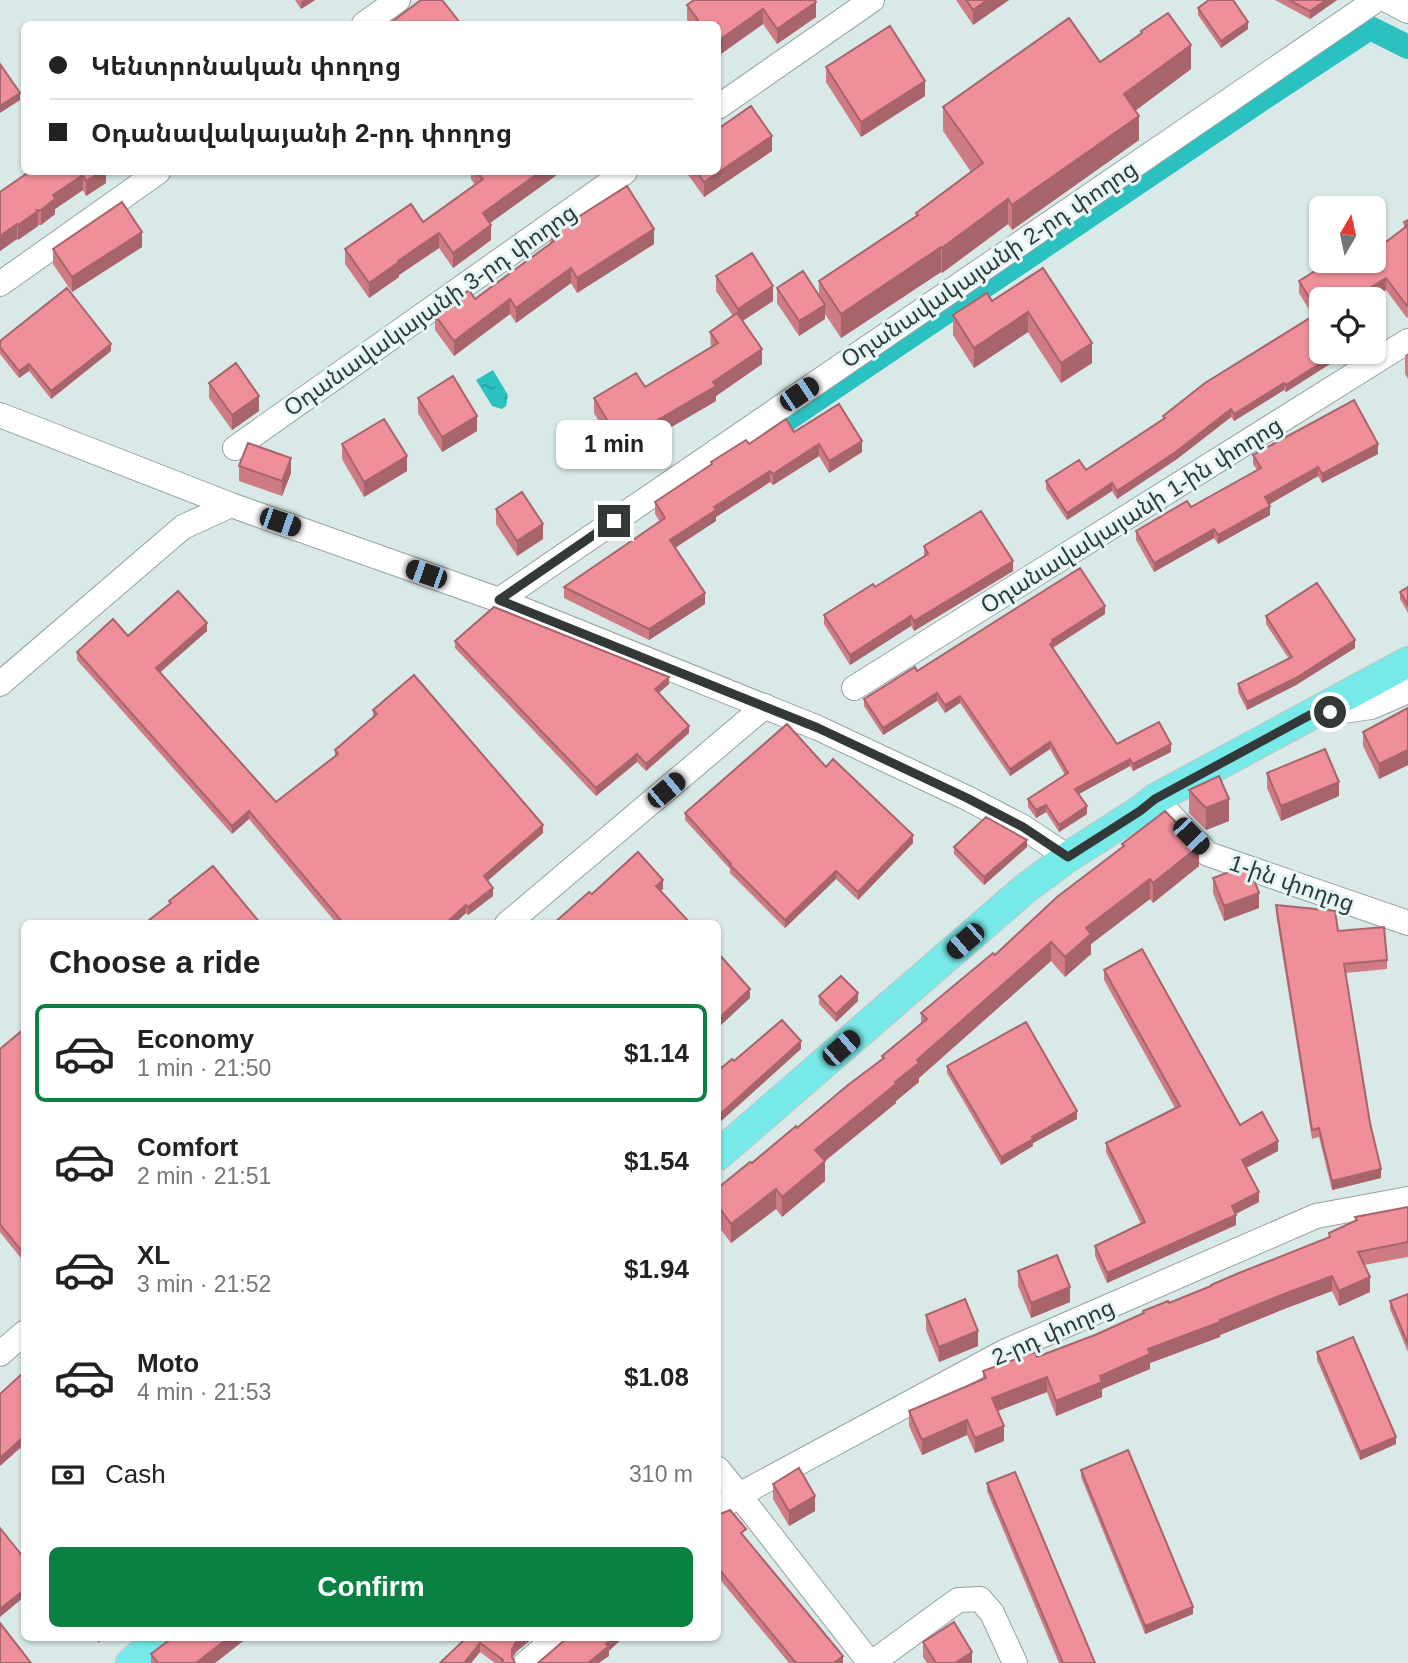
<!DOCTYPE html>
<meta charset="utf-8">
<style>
body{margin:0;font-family:Arial,"Noto Sans Armenian",sans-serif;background:#f6f6f6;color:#222;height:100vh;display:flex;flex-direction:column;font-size:26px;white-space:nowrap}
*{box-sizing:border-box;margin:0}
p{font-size:23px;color:#767676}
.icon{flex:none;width:38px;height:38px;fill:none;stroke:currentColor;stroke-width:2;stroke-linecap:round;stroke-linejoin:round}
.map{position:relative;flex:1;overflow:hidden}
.drawer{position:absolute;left:21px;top:920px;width:700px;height:721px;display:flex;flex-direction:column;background:#fff;border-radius:10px;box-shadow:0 2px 5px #0004}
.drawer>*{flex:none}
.hud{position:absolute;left:21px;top:21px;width:700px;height:154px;border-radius:10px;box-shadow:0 2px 5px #0004;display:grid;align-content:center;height:154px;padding:0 28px;background:#fff}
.needle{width:46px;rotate:9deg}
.tools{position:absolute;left:1309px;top:196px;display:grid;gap:14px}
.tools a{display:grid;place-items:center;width:77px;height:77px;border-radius:10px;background:#fff;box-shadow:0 2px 5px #0004;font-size:35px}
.end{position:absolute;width:32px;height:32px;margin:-16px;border:9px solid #333939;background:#fff;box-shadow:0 0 0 4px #fff}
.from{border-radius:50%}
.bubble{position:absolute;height:49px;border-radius:10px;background:#fff;box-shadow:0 2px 5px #0004;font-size:23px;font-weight:600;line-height:49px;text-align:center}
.car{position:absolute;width:21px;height:42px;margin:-21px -10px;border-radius:9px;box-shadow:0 0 5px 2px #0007;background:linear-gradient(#222 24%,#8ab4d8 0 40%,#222 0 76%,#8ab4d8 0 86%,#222 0)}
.hud b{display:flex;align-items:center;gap:24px;height:66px;font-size:26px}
.hud b+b{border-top:2px solid #e0e0e0}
.hud i{width:18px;height:18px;background:#222}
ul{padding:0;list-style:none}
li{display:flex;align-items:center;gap:21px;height:98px;margin:0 14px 10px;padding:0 14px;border:4px solid transparent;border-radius:10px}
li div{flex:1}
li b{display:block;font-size:26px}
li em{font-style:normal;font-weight:600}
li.selected{border-color:#0b8043}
li>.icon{width:63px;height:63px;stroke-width:1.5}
h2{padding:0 28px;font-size:32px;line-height:84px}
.pay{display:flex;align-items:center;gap:18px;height:77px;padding:0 28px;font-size:26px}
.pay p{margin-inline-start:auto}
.action{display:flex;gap:14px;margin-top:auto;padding:14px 28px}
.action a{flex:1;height:80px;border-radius:10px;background:#0b8043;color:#fff;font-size:28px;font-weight:600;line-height:80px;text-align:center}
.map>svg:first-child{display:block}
.water{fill:url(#water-ripples)}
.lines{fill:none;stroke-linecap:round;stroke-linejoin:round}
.canal{stroke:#2cc1c1;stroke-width:24}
.minor-casing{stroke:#93a3a2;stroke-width:26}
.major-casing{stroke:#c2c4c4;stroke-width:32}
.minor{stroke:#fff;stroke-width:24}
.major{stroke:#76e9e8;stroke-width:30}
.wall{fill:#ce7b84}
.shaded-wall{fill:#a7646b}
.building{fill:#ef8f99;stroke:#a7646b;stroke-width:2}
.route{stroke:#333939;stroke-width:9}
.labels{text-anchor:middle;stroke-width:6;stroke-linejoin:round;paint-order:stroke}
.street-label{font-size:23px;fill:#333939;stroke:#e5f6f6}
</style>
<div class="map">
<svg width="1408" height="1663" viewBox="0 0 1408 1663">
<defs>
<pattern id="water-ripples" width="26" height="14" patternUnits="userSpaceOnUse" patternTransform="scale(1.75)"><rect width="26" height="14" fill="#2cc1c1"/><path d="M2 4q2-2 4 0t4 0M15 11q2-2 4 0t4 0" fill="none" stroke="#269e9e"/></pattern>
</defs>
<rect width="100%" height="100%" fill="#d8e9e8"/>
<path class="water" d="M493,370L508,395L506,406L502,409L492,406L476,380Z"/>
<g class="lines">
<path class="canal" d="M761,437L1265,97L1370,28L1408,47"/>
<defs>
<path id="minor" d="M1387,0L1408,11
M364,24L398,0
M718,107L872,0
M0,284L158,172
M0,415L231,505L499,600L818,728L967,798L1023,827L1068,857
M235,448L625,172
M499,600L1376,0
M0,684L183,527L231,505
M854,688L1408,341
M1321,714L1371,707L1408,691
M1155,799L1208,854L1408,923
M507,924L765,706
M0,1354L24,1333
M718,1469L739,1495L870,1663
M718,1510L739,1495L1004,1352L1316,1216L1408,1199
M526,1663L556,1638
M872,1663L958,1600L980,1599L992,1613L1015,1663"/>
<path id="major" d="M718,1155L1026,888L1068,857L1140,811L1155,799L1408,662
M131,1663L160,1638"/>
</defs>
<use href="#minor" class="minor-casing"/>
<use href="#major" class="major-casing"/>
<use href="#minor" class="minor"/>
<use href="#major" class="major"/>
</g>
<path class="wall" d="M295,0H315L301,9Z
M815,0L816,17L777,44L763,24L718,56V24H690L687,20V5Z
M956,0H1009L973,25Z
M1275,0H1337L1310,19Z
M1198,8L1248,29L1221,48L1198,15Z
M1141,31L1191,69L1135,111L1139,140L1012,230L1008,224L942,273L941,272L841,338L825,314V319L799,336L777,303V288L819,296V281L916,217V213L971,172L943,131V107L1100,62L1141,34Z
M826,67L925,96L861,137L826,82Z
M772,151L704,197L686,172H718Z
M106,172V183L86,196L83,190L55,209V214L41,225H38V226L18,240L17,239L0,251V192Z
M471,172H561L490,223L491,240L453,268L439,248L399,275V277L369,298L345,264V249L423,222L475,185L471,179Z
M1408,220V317L1407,318L1386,290L1321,299V329L1299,293V281L1355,265L1404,228V222Z
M550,235L654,244L577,293L571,283L516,323L510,314L454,356L435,330V315L475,299L550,244Z
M142,247L72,292L53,264V249Z
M1043,268L1092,363L1061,383L1028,332L974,368L953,335V315L992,301Z
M716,276L773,301L742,321L762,364L716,396V401L620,457L594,413V398L645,387L711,348L710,332L733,316L716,291Z
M0,341L111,351L51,399L29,371L19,378L0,354Z
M1408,353V379L1405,374V355Z
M1333,362L1286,392L1284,390L1234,421L1231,417L1177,459L1117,499L1112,491L1067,520L1046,489V481L1086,470L1163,420V416Z
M209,383L259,411L232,430L209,398Z
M418,398L477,431L442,452L418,413Z
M794,432L862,452L829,473L819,456L773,485L770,482L716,517V521L675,548L705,604L649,640L564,598V587L660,522L655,514V502L711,465V462L749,444Z
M342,444L407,471L364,497L342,459Z
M1378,454L1322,483L1318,476L1269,504L1270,515L1218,544L1214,538L1154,572L1136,540V531L1191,507L1257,470L1253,464V455Z
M239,466L291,473L282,496L239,481Z
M496,509L543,539L517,556L496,524Z
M924,546L1013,571L914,631L911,626L850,665L824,624V615L875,587L924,556Z
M1408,587V613L1400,599V592Z
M1105,614L1053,648L1117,744L1171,752L1133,771L1130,766L1079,794L1087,814L1059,832L1046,812L1036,818L1028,807V799L1065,775L1050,749L1010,776L960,703L945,713L937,701L883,735L864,706V699L917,671Z
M1266,616L1355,648L1296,685L1247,710L1238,692V684L1289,659L1266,624Z
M207,631L160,672L276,802L335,757V750L373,717V710L543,833L487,881L493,896L468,915L466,913L454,924H337L249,819L232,834L77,660V652L128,636Z
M455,641L669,684L659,693L689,733L646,771L637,762L596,796L455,648Z
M1408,708V765L1379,779L1363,746V732Z
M826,767L913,843L858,900L836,879L785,928L730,873V869L685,820V813Z
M1267,773L1339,796L1281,821L1267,788Z
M1189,790L1229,821L1206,830L1189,813Z
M1122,844L1199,866L1153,903L1150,899L1091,944V954L1065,977L1051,961L919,1078V1082L896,1101V1103L825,1161V1181L782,1217L776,1209L731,1243L718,1226V1188L797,1128L882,1059V1056L921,1024V1013L995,955L1122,848Z
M954,847H1027L984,885L954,854Z
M1213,878L1259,908L1224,921L1213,893Z
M1276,905L1338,931L1387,960V969L1345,973L1370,1123L1381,1178L1332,1190L1319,1137L1312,1139L1276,914Z
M1104,970L1240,1125L1278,1151L1246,1168L1259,1202L1235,1214L1236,1225L1107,1283L1095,1256V1246L1141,1224L1106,1152V1143L1175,1108L1104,980Z
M819,996L858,1001L836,1022L819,1004Z
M24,1029V1262L0,1232V1049Z
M947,1066L1077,1119L1033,1143V1146L1001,1165L947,1073Z
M1408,1207V1257L1364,1265L1370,1292L1339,1306L1332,1291L1284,1309L1220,1335V1337L1150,1363V1369L1102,1389V1397L1056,1416L1047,1392L998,1411L1004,1441L975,1453L967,1435L922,1455L909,1426V1411L983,1379V1371L1037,1357L1095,1335L1143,1314V1311L1169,1303L1329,1238V1233L1355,1221V1217Z
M1018,1271L1070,1302L1031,1318L1018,1286Z
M1408,1294V1352L1390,1309V1301Z
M926,1315L978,1346L939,1362L926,1330Z
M1317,1352L1396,1444L1360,1460L1317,1360Z
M24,1372V1453L20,1448L0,1466V1394Z
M1081,1470L1193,1614L1145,1634L1081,1477Z
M987,1483L1095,1663H1059L987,1491Z
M773,1484L815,1511L789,1526L773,1499Z
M718,1515L746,1539L843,1663H789L718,1577Z
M247,1638L215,1663H151V1654Z
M466,1638H533L516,1652L512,1658L515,1663H495L480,1652L471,1663H440Z
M923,1642L972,1663H927L923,1657Z"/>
<path class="shaded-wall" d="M304,0H315L301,9V2Z
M987,0H1009L973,25V10Z
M1326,0H1337L1310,19V11Z
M816,2V17L777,44V29Z
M763,9V24L718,56V41Z
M1248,22V29L1221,48V41Z
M1191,45V69L1124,119V94Z
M925,81V96L861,137V122Z
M20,93V100L0,113V106Z
M1139,116V140L1012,230V205Z
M772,136V151L704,197V182Z
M101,172H106V183L86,196V181Z
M540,172H561L483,228V213Z
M83,175V190L55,209V214L41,225V210L53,195Z
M1008,199V224L942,273V248Z
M38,211V226L18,240V225Z
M17,224V239L0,251V236Z
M491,225V240L453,268V253Z
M654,229V244L577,293V278Z
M142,232V247L72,292V277Z
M439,233V248L399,275V277L369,298V283L398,261Z
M941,247V272L841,338V314Z
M571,268V283L516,323V308Z
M1386,278V290L1372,299H1352Z
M773,286V301L738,324V309Z
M510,299V314L454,356V341Z
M825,305V319L799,336V321Z
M1028,312V332L974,368V348Z
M1092,343V363L1061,383V363Z
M111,344V351L51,399V391Z
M762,349V364L716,396V401L620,457V442L713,382Z
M1333,355V362L1286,392V385Z
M29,364V371L19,378V371Z
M1284,383V390L1234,421V414Z
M259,396V411L232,430V415Z
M1231,409V417L1177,459L1117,499V491Z
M477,416V431L442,452V437Z
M862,441V452L829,473V461Z
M819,444V456L773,485V474Z
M1378,444V454L1322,483V474Z
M407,456V471L364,497V482Z
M291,458V473L282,496V481Z
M1318,467V476L1265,507V497Z
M770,471V482L716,517V521L670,551V540L714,507Z
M1112,483V491L1067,520V513Z
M1270,506V515L1218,544V535Z
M543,524V539L517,556V541Z
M1214,529V538L1154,572V563Z
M1013,561V571L914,631V621Z
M705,593V604L649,640V629Z
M1105,606V614L1053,647L1050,644L1052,640Z
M911,616V626L850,665V655Z
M207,623V631L156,676V668Z
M1355,640V648L1296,685L1247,710V702Z
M669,677V684L655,696V689Z
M937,693V701L883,735V728Z
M960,696V703L945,713V705Z
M689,726V733L646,771V764Z
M1050,742V749L1010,776V769Z
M1171,744V752L1133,771V764Z
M1408,750V765L1379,779V764Z
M637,754V762L596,796V788Z
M1130,759V766L1075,796V789Z
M1339,782V796L1281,821V806Z
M1229,799V821L1206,830V808Z
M1046,805V812L1036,818V810Z
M1087,806V814L1059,832V825Z
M249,811V819L232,834V826Z
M543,825V833L484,884V876Z
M913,835V843L858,900V892Z
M1027,840V847L984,885V877Z
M1199,846V866L1153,903V883Z
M836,871V879L785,928V920Z
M1150,879V899L1091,944V954L1065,977V957L1086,928Z
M663,880V889L656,895V886Z
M493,888V896L468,915V907Z
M1259,893V908L1224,921V906Z
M466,905V913L454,924H445Z
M1051,942V961L919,1078V1082L896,1101V1103L825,1161V1181L782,1217V1197L815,1150L895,1082L917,1060Z
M750,989V998L718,1028V1019Z
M858,993V1001L836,1022V1014Z
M801,1041V1049L718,1124V1116Z
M1077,1111V1119L1033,1143V1146L1001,1165V1157L1032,1137Z
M1278,1141V1151L1242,1170V1160Z
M1381,1169V1178L1332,1190V1181Z
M776,1189V1209L731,1243V1224Z
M1259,1192V1202L1232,1216V1206Z
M1236,1215V1225L1107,1283V1273Z
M1332,1276V1291L1284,1309L1220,1335V1337L1150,1363V1369L1102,1389V1397L1056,1416V1401L1148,1349L1284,1294Z
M1370,1277V1292L1339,1306V1291Z
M1070,1287V1302L1031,1318V1303Z
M978,1331V1346L939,1362V1347Z
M1047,1377V1392L992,1413V1398Z
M967,1420V1435L922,1455V1440Z
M1004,1426V1441L975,1453V1438Z
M1396,1437V1444L1360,1460V1452Z
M20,1440V1448L0,1466V1458Z
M815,1496V1511L789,1526V1511Z
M24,1590V1597L0,1617V1609Z
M1193,1607V1614L1145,1634V1626Z
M98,1638H104L98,1643Z
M228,1638H247L215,1663H196Z
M522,1638H533L516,1652L512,1659V1649L516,1642Z
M613,1638H623L609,1651V1656L599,1663H588Z
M480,1643V1652L471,1663H464Z
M972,1652V1663H955Z
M843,1656V1663H834Z"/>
<path class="building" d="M421,0H442L461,24H389Z
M694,0H815L816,2L777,29L763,9L718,41V24H692L698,20L687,5Z
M966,0H987L973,10Z
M1209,0H1233L1248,22L1221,41L1198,8Z
M1289,0H1326L1310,11Z
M1168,13L1191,45L1124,94L1139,116L1012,205L1008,199L942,248L941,247L841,314L819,281L918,215L916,213L983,163L943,107L1069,18L1100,62L1142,33L1141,31Z
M890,26L925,81L861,122L826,67Z
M0,64L20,93L0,106Z
M751,106L772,136L704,182L697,172H718V129Z
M29,172H101L86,181L83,175L53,195L55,199L41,210H37L38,211L18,225L17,224L0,236V192Z
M476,172H540L483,213L491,225L453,253L439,233L398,261L399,262L369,283L345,249L411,204L423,222L483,179Z
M627,186L654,229L577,278L571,268L516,308L510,299L454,341L435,315L469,290L475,299L554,241L550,235Z
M122,202L142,232L72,277L53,249Z
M1408,220V305L1407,306L1386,278L1352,299H1321V316L1299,281L1331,261H1353L1355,265L1361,261H1374V251L1407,226L1404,222Z
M752,253L773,286L738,309L716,276Z
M1043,268L1092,343L1061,363L1028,312L974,348L953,315L987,293L992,301Z
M803,271L825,305L799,321L777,288Z
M67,288L111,344L51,391L29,364L19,371L0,347V341Z
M737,313L762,349L713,382L716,386L620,442L594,398L636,373L645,387L718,343L710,332Z
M1310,318L1321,336V352H1331L1333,355L1286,385L1284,383L1234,414L1231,409L1177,451L1117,491L1112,483L1067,513L1046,481L1079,460L1086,470L1165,418L1163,416L1205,383Z
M236,363L259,396L232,415L209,383Z
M453,376L477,416L442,437L418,398Z
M1354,400L1378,444L1322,474L1318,467L1265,497L1270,506L1218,535L1214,529L1154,563L1136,531L1187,501L1191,507L1261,468L1253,455Z
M839,404L862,441L829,461L819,444L773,474L770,471L714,507L716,510L670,540L705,593L649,629L564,587L665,518L655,502L712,464L711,462L746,440L749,444L786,419L794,432Z
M384,419L407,456L364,482L342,444Z
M248,443L291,458L282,481L239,466Z
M522,492L543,524L517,541L496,509Z
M981,511L1013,561L914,621L911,616L850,655L824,615L873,584L875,587L928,554L924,546Z
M1080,568L1105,606L1052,640L1053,642L1050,644L1117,744L1159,722L1171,744L1133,764L1130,759L1075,789L1087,806L1059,825L1046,805L1036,810L1028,799L1068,773L1050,742L1010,769L960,696L945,705L937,693L883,728L864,699L915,667L917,671Z
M1317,583L1355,640L1296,678L1247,702L1238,684L1292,657L1266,616Z
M1408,587V605L1400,592Z
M178,591L207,623L156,668L276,802L338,754L335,750L377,714L373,710L414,675L543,825L484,876L493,888L468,907L466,905L445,924H344L249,811L232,826L77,652L113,619L128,636Z
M494,607L669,677L655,689L689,726L646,764L637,754L596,788L455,641Z
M1408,708V750L1379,764L1363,732Z
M787,724L826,767L833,759L913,835L858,892L836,871L785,920L730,865L731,864L685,813Z
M1325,749L1339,782L1281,806L1267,773Z
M1219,776L1229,799L1206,808L1189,790Z
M1165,811L1199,846L1153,883L1150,879L1086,928L1091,934L1065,957L1051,942L917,1060L919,1063L895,1082L896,1084L815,1150L825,1161L782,1197L776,1189L731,1224L718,1206V1188L750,1162L752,1163L796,1126L797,1128L848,1085L884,1058L882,1056L927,1019L921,1013L993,953L995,955L1057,897L1124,846L1122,844Z
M986,817L1027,840L984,877L954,847Z
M638,852L663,880L656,886L691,924H553L589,892L592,894Z
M213,866L261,924H144L171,903L169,901Z
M1243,867L1250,869L1259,893L1224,906L1213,878Z
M1276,905L1335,911L1338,931L1384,927L1387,960L1344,964L1370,1123L1381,1169L1332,1181L1319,1128L1312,1130Z
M1142,949L1240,1125L1262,1112L1278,1141L1242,1160L1259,1192L1232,1206L1236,1215L1107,1273L1095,1246L1145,1222L1106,1143L1180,1106L1104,970Z
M718,953L750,989L718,1019Z
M841,976L858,993L836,1014L819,996Z
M782,1020L801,1041L718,1116V1071L732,1059L734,1061Z
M1026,1022L1077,1111L1032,1137L1033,1139L1001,1157L947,1066Z
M24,1029V1254L0,1224V1049Z
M1408,1207V1242L1358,1252L1370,1277L1339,1291L1332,1276L1284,1294L1220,1320V1322L1148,1349L1150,1354L1100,1376L1102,1382L1056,1401L1047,1377L992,1398L1004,1426L975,1438L967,1420L922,1440L909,1411L986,1378L983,1371L1035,1352L1037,1357L1095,1335L1144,1313L1143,1311L1168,1301L1169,1303L1211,1286V1285L1239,1273L1330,1237L1329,1233L1357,1220L1355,1217Z
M1057,1255L1070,1287L1031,1303L1018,1271Z
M1408,1294V1344L1390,1301Z
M965,1299L978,1331L939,1347L926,1315Z
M1353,1337L1396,1437L1360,1452L1317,1352Z
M24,1372V1445L20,1440L0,1458V1394Z
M1128,1450L1193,1607L1145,1626L1081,1470Z
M799,1468L815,1496L789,1511L773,1484Z
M1015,1472L1095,1663H1063L987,1483Z
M730,1510L746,1529L741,1533L843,1656L834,1663H796L718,1568V1515Z
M0,1528L24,1558V1590L0,1609Z
M954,1622L972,1652L955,1663H936L923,1642Z
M0,1623L31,1663H0Z
M172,1638H228L196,1663H158L151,1654Z
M466,1638H522L516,1642L512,1649V1657L515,1663H501L503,1660L480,1643L464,1663H440Z
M567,1638H613L606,1644L609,1646L588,1663H538Z"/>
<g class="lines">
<path class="route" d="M614,521L499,600L818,728L967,798L1023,827L1068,857L1140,811L1155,799L1310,715L1330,712"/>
</g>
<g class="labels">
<g class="street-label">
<text transform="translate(989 264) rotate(-34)" y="8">Օդանավակայանի 2-րդ փողոց</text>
<text transform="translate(430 310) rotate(-35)" y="8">Օդանավակայանի 3-րդ փողոց</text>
<text transform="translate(1131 515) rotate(-32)" y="8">Օդանավակայանի 1-ին փողոց</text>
<text transform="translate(1292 883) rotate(19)" y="8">1-ին փողոց</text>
<text transform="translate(1053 1332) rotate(-24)" y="8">2-րդ փողոց</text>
</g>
</g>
</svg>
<div class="tools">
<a><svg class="needle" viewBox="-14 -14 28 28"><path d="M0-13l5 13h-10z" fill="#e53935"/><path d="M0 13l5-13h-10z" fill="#767676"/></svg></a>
<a><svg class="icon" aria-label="locate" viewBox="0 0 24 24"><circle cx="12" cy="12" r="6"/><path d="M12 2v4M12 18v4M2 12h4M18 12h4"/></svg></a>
</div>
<i class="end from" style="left:1330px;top:712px"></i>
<i class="end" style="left:614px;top:521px"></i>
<div class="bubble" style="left:556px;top:420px;width:116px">1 min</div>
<i class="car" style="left:799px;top:394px;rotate:56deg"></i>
<i class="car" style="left:280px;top:522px;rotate:109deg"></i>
<i class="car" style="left:426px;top:574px;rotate:289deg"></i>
<i class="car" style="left:666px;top:790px;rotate:50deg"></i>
<i class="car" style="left:1191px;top:836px;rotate:136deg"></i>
<i class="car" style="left:965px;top:941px;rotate:229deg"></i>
<i class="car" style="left:841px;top:1048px;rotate:49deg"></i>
<div class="hud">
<b><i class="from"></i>Կենտրոնական փողոց</b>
<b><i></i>Օդանավակայանի 2-րդ փողոց</b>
</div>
<section class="drawer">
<h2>Choose a ride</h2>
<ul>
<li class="selected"><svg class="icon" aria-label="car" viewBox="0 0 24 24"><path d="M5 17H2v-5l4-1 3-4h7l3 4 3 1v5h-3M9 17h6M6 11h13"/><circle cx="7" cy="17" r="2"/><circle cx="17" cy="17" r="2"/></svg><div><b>Economy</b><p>1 min · 21:50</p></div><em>$1.14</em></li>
<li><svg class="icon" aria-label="car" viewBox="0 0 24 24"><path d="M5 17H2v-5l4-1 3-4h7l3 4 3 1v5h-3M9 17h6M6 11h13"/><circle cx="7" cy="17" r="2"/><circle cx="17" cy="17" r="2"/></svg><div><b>Comfort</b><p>2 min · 21:51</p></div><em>$1.54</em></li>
<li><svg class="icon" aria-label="car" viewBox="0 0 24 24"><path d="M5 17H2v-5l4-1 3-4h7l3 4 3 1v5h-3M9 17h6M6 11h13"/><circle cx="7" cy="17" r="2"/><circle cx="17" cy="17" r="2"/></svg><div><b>XL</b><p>3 min · 21:52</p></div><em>$1.94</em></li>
<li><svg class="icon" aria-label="car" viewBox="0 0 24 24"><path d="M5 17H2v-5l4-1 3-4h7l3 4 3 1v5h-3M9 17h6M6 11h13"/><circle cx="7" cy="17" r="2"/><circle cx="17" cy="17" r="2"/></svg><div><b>Moto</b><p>4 min · 21:53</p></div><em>$1.08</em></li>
</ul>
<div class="pay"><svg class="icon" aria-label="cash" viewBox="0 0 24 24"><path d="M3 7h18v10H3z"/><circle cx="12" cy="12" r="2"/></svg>Cash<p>310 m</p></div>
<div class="action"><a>Confirm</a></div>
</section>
</div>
